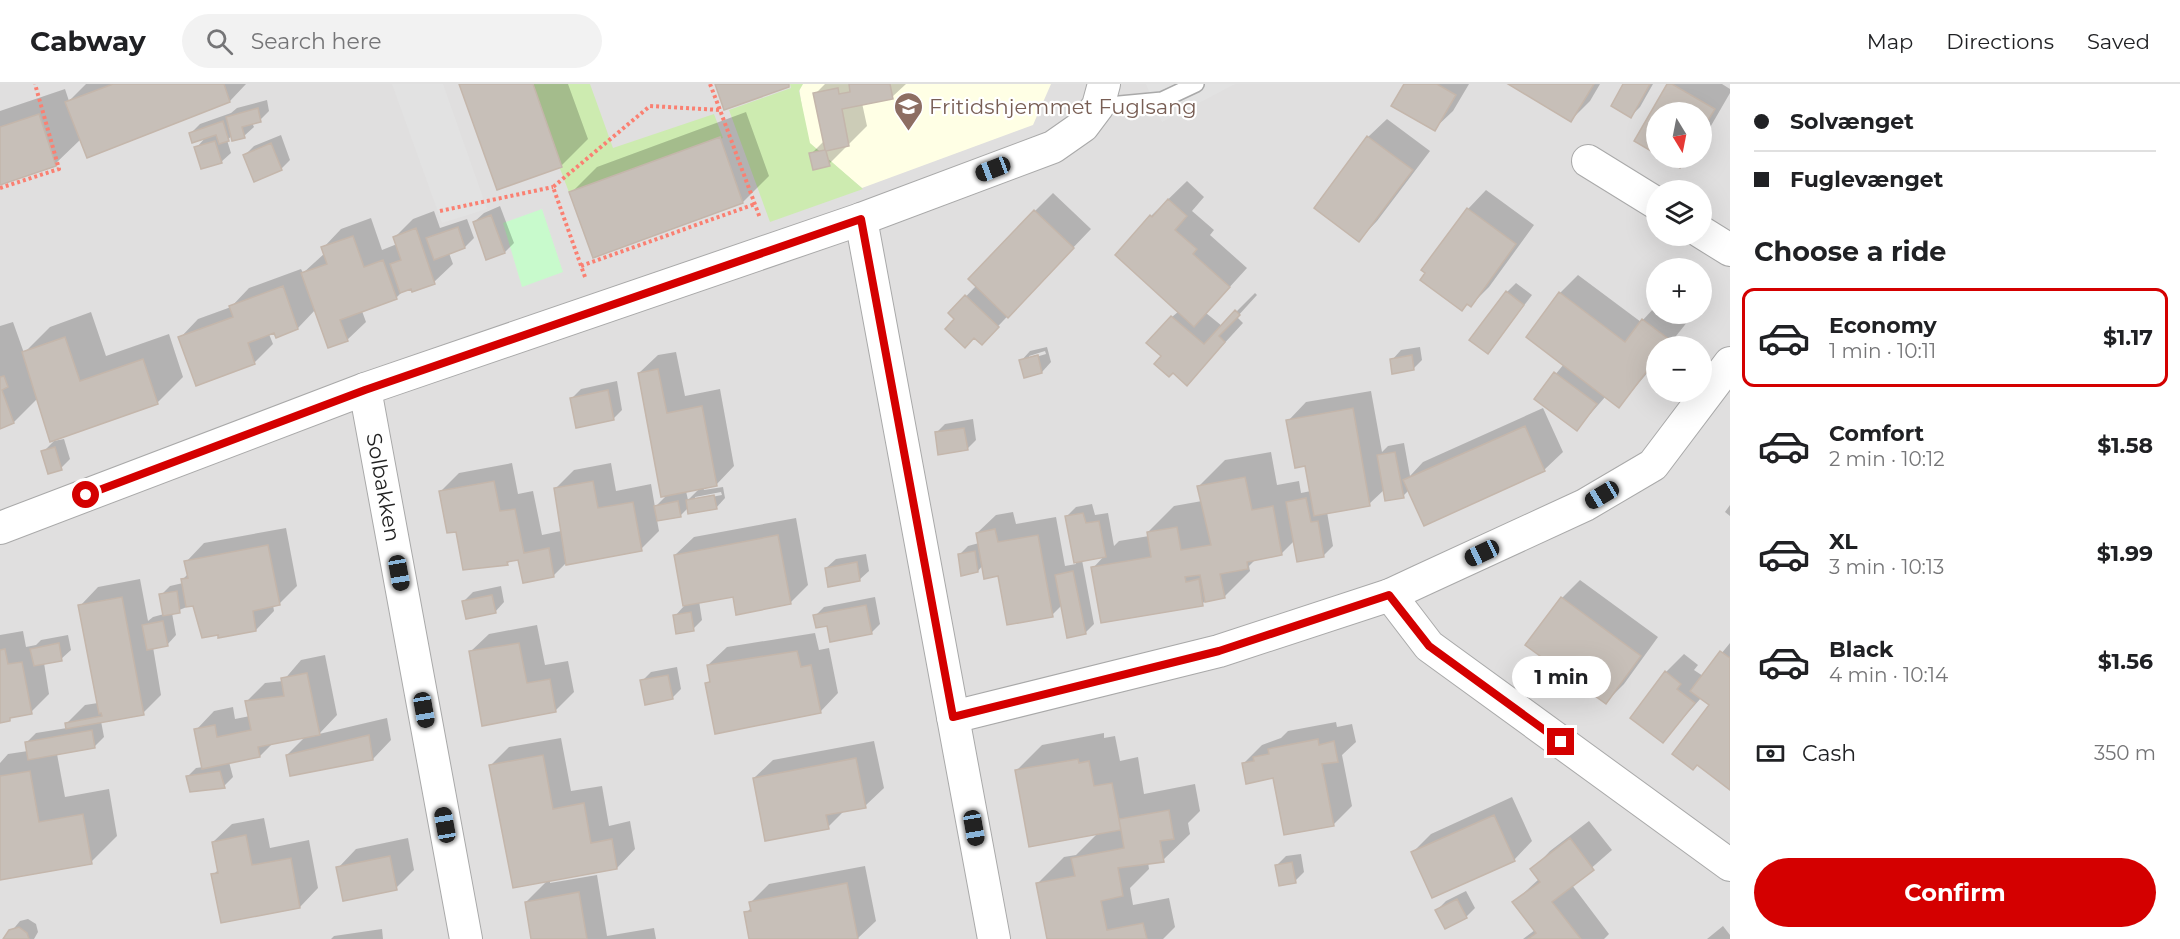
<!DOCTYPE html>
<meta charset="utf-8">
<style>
body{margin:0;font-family:Montserrat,sans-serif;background:#f2f2f2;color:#202124;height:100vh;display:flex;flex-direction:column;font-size:22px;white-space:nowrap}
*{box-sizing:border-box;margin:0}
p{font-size:20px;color:#757577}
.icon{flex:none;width:33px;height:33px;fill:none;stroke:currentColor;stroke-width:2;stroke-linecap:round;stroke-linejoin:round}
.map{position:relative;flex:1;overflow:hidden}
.side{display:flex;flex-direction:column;background:#fff;width:450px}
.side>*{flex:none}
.top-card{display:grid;align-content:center;height:132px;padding:0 24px;background:#fff}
.needle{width:39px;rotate:170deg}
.fabs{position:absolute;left:1646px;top:18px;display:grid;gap:12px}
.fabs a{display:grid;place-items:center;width:66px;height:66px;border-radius:50%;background:#fff;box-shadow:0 6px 24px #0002;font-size:30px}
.end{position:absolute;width:27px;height:27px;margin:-14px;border:8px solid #d40000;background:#fff;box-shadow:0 0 0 3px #fff}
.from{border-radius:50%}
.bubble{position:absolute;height:42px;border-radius:21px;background:#fff;box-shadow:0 6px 24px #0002;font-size:20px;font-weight:700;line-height:42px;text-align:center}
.car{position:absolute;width:18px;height:36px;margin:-18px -9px;border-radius:8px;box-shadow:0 0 4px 2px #0007;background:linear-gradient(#222 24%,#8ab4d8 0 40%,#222 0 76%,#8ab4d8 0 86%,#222 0)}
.top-card b{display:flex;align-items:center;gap:21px;height:57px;font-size:22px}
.top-card b+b{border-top:2px solid #e0e0e0}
.top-card i{width:15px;height:15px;background:#202124}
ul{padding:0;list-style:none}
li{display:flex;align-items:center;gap:18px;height:99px;margin:0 12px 9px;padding:0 12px;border:3px solid transparent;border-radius:12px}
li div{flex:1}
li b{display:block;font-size:22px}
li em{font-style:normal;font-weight:700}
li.selected{border-color:#d40000}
li>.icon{width:54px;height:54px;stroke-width:1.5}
h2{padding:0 24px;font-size:27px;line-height:72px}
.pay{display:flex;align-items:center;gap:15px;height:66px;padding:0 24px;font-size:22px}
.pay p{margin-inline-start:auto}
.action{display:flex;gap:12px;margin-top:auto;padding:12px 24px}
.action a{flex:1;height:69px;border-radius:36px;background:#d40000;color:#fff;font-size:24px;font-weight:700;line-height:69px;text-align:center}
header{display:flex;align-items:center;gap:36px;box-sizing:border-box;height:84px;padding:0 30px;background:#fff;border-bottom:2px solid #e0e0e0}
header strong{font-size:28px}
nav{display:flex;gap:33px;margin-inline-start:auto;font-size:21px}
.search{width:420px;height:54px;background:#f2f2f2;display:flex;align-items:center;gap:15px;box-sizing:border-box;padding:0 21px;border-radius:33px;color:#757577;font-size:22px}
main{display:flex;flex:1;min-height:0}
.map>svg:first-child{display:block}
.residential{fill:#e0dfdf;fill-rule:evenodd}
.education{fill:#ffffe5}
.grass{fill:#cdebb0}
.park{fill:#c8facc}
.parking{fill:#e2e2e2}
.shadow{fill:#0003;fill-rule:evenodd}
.building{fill:#c7bfb8;stroke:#c4b6ab;stroke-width:1.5}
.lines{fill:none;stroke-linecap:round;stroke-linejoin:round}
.lane-casing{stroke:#a9a9a9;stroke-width:18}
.street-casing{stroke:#a9a9a9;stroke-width:34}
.path{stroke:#fa8072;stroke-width:4;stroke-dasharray:3 3;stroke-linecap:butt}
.lane{stroke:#fff;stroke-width:15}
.street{stroke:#fff;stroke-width:32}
.route{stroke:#d40000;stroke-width:8}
.labels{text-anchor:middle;stroke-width:4.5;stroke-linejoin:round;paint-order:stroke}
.education-label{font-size:21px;fill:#785e54;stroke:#fff;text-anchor:start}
.street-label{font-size:21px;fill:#222;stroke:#fff}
</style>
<header>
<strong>Cabway</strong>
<div class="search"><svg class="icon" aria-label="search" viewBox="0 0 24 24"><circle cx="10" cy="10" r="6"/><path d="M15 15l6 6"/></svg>Search here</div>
<nav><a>Map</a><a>Directions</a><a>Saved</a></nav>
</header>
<main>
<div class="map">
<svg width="1730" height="855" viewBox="0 0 1730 855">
<rect width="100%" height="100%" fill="#f2efe9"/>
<path class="residential" d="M0,0H1730V855H0ZM1656,28H1701V74H1656ZM1656,106H1701V152H1656ZM1656,184H1701V230H1656ZM1656,262H1701V308H1656Z"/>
<path class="education" d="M801,0H1051L1033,41L862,104L807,58L799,3Z"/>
<path class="grass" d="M528,0H590L613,64L714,30L723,54L570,111Z
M790,0H803L799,7L810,59L863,105L770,138L729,26L791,4Z"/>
<path class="park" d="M542,125L563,188L522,203L503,139Z"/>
<path class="parking" d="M392,0H443L487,125L442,139Z
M1146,0H1235L1162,38Z"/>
<path class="shadow" d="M86,0H246L230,17L88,72L81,55L55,80L0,99V27L65,5L69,17Z
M461,0H568L588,55L561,82Z
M825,0H906L892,13L862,19L867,42L829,80L811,70L825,56L815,10Z
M1406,0H1469L1453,27L1434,45Z
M1511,0H1600L1590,17L1571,36Z
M1625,0H1653L1640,23L1631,32Z
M1669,0H1722L1730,5V9L1701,59V28H1656V68L1636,57Z
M267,16L269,27L260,36L252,39L254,43L244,52H232L227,56L231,69L221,78L196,64L207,52L191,49L200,40L231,29L237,24Z
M746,28L769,92L743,118L571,109L597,83Z
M1387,35L1430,67L1377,137L1359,156L1368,53Z
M281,51L290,76L281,85L245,71L254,62Z
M1187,97L1204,113L1192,127L1214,146L1210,151L1247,184L1206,229L1222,242L1255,209L1257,211L1237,233L1243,239L1187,300L1163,272L1172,233L1179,227L1117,171L1151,132Z
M1486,106L1534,141L1489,203L1471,221L1468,219L1462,225L1423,185L1468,125Z
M1053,109L1091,145L982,259L950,229L976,202L1035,127Z
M500,122L514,159L505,168L487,174L474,138L484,129Z
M434,127L440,144L467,135L474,154L465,163L449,169L453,180L434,198L413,206L412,203L404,206L396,214L362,227L366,238L347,256L316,225L298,244L269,250L273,260L254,279L180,254L198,235L231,223L249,204L301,185L303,189L325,169L323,164L341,145L371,134L382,166L397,160L395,153L413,135Z
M1578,191L1641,238L1656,222V230H1677L1688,237L1668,262H1656V279L1619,322L1606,312L1577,345L1536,314L1564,280L1560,209Z
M1516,199L1532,211L1496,258L1507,208Z
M91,228L106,272L169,250L183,293L157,319L38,314L14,338L0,343V242L13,238L24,269L50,243Z
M1047,263L1051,278L1042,288L1021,277L1030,267ZM1045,267L1046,270L1029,275V272Z
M1420,263L1422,276L1413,285L1392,276L1401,266Z
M676,268L685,312L720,305L734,382L716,401L703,403L704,406L723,403L725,414L716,424H688L680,432L657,436L659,447L641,465L566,479L553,492L519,474L507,479L457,446L441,407L459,389L512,379L518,410L533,407L542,451L561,447L556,404L574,386L611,379L616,407L651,400L655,423L667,411L639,289L658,271ZM700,404L688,416L686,407ZM721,408L722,411L695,416V413Z
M617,297L622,326L613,335L572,314L581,305Z
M1371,307L1382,368L1388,362L1404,359L1410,392L1423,378L1543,324L1563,368L1544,386L1409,406L1403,412L1385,405L1369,420L1327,428L1333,462L1324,471L1298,476L1294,457L1282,469L1257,474L1249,482L1250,487L1224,513L1206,516L1202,520L1093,484L1105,471L1082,476L1094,540L1085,549L1062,521L1052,531L999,491L983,481L978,487L959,471L968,462L979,459L977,449L996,431L1013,428L1016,440L1056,433L1065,482L1076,480L1067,432L1076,423L1092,420L1095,431L1108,429L1114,462L1119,457L1149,452L1148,448L1174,422L1202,417L1199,402L1225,376L1271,368L1277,401L1299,397L1301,409L1311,407L1306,380L1288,337L1306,318Z
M973,335L976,356L967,365L936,349L945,340Z
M64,355L70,375L61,384L43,368L54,357Z
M1730,421V432L1725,428Z
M796,434L808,501L790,519L734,511L699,517L702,536L693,545L675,532L684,522L675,471L694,453Z
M286,444L297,502L279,520L273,521L274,527L256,546L194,520L172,529L176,551L167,561L153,563L161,611L143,629L101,637L104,653L95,662L57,670L65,713L109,705L117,752L91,778L0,795V679L8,670L28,667L26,659L36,649L67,644L66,640L85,621L98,619L80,522L98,503L140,495L148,537L153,533L164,530L161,511L170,502L183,499L182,496L188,490L186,478L204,459Z
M866,470L869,487L859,496L826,484L836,475Z
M1580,496L1658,553L1624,600L1606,618L1562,514Z
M501,502L504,518L495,528L464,517L473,508Z
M875,513L880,540L871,549L828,540L815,532L824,523Z
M537,541L545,581L568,577L574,608L555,627L470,568L489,550Z
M23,547L26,563L36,561L41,556L68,551L71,566L61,575L44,579L49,610L31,628L0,637V551Z
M815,549L819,566L829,564L838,609L820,628L707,600L711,595L708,581L727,563Z
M1730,559V704L1711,621L1701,614L1663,657L1666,588L1684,570L1698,581L1694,586L1703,592Z
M325,571L337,631L319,650L387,634L391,656L373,675L287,671L306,652L273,659L260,672L229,678L233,693L224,702L187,693L196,684L203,683L196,646L214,627L233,623L235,635L250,632L247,617L265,599L283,597L301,576Z
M677,583L681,605L672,614L642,597L651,588Z
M1336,638L1337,643L1352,640L1356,658L1342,671L1352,722L1333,741L1275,692L1244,679L1262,661L1281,654L1288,647Z
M1104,649V654L1115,652L1120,677L1138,673L1144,710L1195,700L1200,727L1188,739L1190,750L1163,776L1148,778L1149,785L1130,804L1133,821L1169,814L1175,843L1163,855H1049L1038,799L1064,773L1076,771L1098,749L1016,687L1042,661Z
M561,654L571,707L602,702L609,742L630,737L635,765L617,784L550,796V799L597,791L607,852L654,844L656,855H533L526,818L548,796L491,681L509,663Z
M874,657L884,704L865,722L845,726L828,743L754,694L773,676Z
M1512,713L1532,757L1514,776L1413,768L1431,750Z
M264,734L270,764L309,756L318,804L300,823L213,791L219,785L213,758L232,740Z
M1589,737L1612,766L1572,801L1609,850L1604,855H1523L1535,846L1514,818L1539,795L1532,786L1550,767Z
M408,754L414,786L396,804L338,784L356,765Z
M1301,770L1304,788L1295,797L1277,781L1286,772Z
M865,782L876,837L857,855H758L746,829L752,823L751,818L769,800Z
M1466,807L1475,824L1466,833L1437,826L1446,817Z
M28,835L36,840L38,848L34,855H5L20,837Z
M1723,842L1730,851V855H1707Z
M382,845L383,855H331L334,852Z"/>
<path class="building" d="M113,0H224L230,18L87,74L65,18Z
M459,0H533L562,83L497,106Z
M715,0H789V3L724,26Z
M849,0H890L893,15L842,25L849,62L826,67L830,82L813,86L809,69L825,66L813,9L838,4L839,10L850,8Z
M1404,0H1437L1456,11L1435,47L1391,22Z
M1508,0H1594L1571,38Z
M1623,0H1650L1631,34L1611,22Z
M1667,0H1672L1715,25L1701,48V28H1656V70L1634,57Z
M258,24L261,38L242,43L245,54L232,57L226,33Z
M39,30L56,82L0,101V43Z
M223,37L229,57L219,60L216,51L192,59L189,49Z
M1367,52L1413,86L1359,158L1314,124Z
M720,53L743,119L593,174L569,108Z
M215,57L222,79L201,85L194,63Z
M271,59L282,86L254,98L243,71Z
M1662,74H1686L1680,84Z
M1168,115L1187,132L1175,146L1197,165L1193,170L1230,203L1194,243L1115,171L1150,131L1152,133Z
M1467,124L1516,160L1471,223L1467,220L1462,227L1420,196L1425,189L1421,186Z
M1034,126L1074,164L1008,234L968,195Z
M491,131L505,169L486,176L473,138Z
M458,143L465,164L434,176L426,154Z
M416,144L435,200L412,208L411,205L400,209L390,180L401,176L393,153Z
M353,152L364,183L383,176L397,215L340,236L348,257L328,264L301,189L327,180L321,163Z
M283,202L298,245L276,254L274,249L248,259L255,280L196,302L178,253L233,233L229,222Z
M1506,207L1524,221L1488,270L1469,256Z
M1559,208L1625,258L1642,235L1670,256L1666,262H1656V275L1619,324L1526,253Z
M965,211L999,243L982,261L974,254L965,264L945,245L954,235L948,229Z
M1235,226L1240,231L1219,252L1225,258L1187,302L1173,289L1169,293L1154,280L1161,272L1146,259L1171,232L1204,260Z
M65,253L80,297L143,275L158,320L50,358L22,268Z
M1038,271L1042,289L1024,294L1019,276Z
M1412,271L1414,286L1392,290L1390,275Z
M658,285L667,329L702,322L717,402L661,413L638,289Z
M1554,288L1597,320L1577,347L1534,315Z
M4,292L8,303L2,306L14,339L0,345V293Z
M608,306L614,336L576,344L570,314Z
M1353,324L1370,422L1314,432L1305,382L1295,384L1286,336Z
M1525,342L1545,387L1424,442L1403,396Z
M964,344L968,366L938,371L935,348Z
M55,363L62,386L48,390L41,367Z
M1395,368L1404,414L1385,417L1377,371Z
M1245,393L1252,426L1273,422L1282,471L1247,478L1248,485L1220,490L1225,514L1205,518L1200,491L1185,493L1186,498L1199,495L1203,522L1101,539L1091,483L1151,473L1147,448L1177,443L1181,466L1211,461L1197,402Z
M494,397L500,427L515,425L524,469L549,464L554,493L523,499L518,476L507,478L508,481L463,486L456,448L447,449L439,407Z
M593,397L598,424L633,418L642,467L566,481L554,404Z
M714,411L717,425L688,430L686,416Z
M1306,414L1311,438L1318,437L1324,473L1297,478L1286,418Z
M678,417L681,433L657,437L654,422Z
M1083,429L1086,439L1099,437L1106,473L1074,479L1065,432Z
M995,445L998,458L1038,451L1053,533L1007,541L998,492L984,495L976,449Z
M778,451L791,520L736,531L733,513L683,522L674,471Z
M268,461L280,521L253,527L256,547L218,554V551L202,554L193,522L186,523L181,495L188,494L184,477Z
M975,467L978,488L961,492L958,470Z
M857,478L860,497L828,503L825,484Z
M1073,487L1086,550L1067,554L1055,491Z
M177,507L180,529L163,532L159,510Z
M492,511L496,529L466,535L462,517Z
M122,513L144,631L66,645L65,639L102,632L101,629L99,630L78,521Z
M1561,513L1641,572L1606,620L1525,561Z
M866,521L872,550L830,558L827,542L816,544L813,531Z
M691,528L694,547L676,550L673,531Z
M163,537L168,562L147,566L142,541Z
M59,559L62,577L34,582L30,565Z
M519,559L527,599L550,595L556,628L482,642L469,567Z
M5,565L8,580L22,578L32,630L10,634V637L0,639V566Z
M797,567L801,583L811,581L821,629L715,650L705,599L710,598L707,581Z
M1720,567L1730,574V706L1697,681L1693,686L1672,670L1709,621L1690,607Z
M1665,587L1681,600L1677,605L1695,619L1663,659L1630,634Z
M307,589L320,651L258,663L260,673L202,685L194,645L215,641L217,653L251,646L245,617L284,612L281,594Z
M668,591L673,615L645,621L640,596Z
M92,646L95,664L28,676L25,658Z
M369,651L373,676L290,692L286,671Z
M1318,655L1319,661L1334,657L1338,678L1322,680L1334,742L1284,751L1273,694L1246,700L1242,679L1254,677L1253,673L1269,670L1268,665Z
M543,671L553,725L584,719L591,759L612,755L617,785L513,804L489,681Z
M856,674L866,724L826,731L829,745L765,757L753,694Z
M1078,675L1079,679L1089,677L1094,702L1112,699L1121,746L1029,763L1015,686Z
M30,687L39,738L83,730L92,780L0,796V692Z
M220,687L225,704L190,708L186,692Z
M1169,726L1174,755L1160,757L1164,778L1118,784L1123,812L1101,817L1107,846L1143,839L1147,855H1047L1036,799L1075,792L1071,774L1124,764L1119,735Z
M1494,731L1515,777L1432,814L1411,768Z
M246,751L252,781L291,774L300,824L221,839L211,790L218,789L212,758Z
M1570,754L1594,786L1552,818L1581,855H1528L1536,849L1512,818L1540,798L1530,785Z
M390,772L397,806L343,817L336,783Z
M1292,778L1296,799L1279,802L1275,781Z
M847,799L858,855H749L744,828L751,827L749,818Z
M579,808L587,855H531L525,818Z
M1457,815L1467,834L1445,845L1435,826Z
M19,843L27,849L29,855H3L9,846Z"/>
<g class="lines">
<defs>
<path id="lane" d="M1098,22L1162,16L1196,0"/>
<g id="street">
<path d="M1588,77L1656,119"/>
<path d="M861,135L994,855"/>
<path d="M1701,148L1730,166"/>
<path id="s1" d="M365,305L466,855"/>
<path d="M0,444L365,305L861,135L1053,63L1083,42L1098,22L1104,0"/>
<path d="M1390,511L1429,562L1730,781"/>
<path d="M953,633L1219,567L1390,511L1420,497L1585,421L1653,381L1730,279"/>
</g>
</defs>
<use href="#lane" class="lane-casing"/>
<use href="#street" class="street-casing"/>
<path class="path" d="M710,0L720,26
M0,104L59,85L35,0
M440,127L553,103
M581,182L755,120
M585,193L553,103L650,22L720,26L760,134"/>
<use href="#lane" class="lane"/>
<use href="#street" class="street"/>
</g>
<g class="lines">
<path class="route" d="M86,411L365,306L861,135L953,633L1219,567L1389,511L1429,562L1561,658"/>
</g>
<defs>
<symbol id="school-pin" viewBox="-11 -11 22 30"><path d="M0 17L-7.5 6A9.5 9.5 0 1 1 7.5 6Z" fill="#8d6e63" stroke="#fff"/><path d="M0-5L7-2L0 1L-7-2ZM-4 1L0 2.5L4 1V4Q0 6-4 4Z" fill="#fff"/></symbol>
</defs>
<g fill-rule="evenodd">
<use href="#school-pin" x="892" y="6" width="33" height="45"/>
</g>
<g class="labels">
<g class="education-label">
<text x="929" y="30">Fritidshjemmet Fuglsang</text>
</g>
<g class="street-label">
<text dy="7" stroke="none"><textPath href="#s1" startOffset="100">Solbakken</textPath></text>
</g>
</g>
</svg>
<div class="fabs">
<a><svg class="needle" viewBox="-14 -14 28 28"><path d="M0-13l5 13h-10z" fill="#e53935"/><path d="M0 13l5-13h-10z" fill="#757577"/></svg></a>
<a><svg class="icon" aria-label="layers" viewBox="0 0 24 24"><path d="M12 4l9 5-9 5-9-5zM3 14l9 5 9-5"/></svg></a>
<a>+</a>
<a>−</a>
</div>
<i class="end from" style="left:86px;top:411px"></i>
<i class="end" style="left:1561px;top:658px"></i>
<div class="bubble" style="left:1512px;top:572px;width:99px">1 min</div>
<i class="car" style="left:993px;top:85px;rotate:249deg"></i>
<i class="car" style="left:1602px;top:411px;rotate:239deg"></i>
<i class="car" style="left:1482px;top:469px;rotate:245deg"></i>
<i class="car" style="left:399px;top:489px;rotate:170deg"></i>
<i class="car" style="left:424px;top:626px;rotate:170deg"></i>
<i class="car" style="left:445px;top:741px;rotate:350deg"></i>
<i class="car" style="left:974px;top:744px;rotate:170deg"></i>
</div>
<section class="side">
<div class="top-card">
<b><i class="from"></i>Solvænget</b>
<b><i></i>Fuglevænget</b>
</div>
<h2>Choose a ride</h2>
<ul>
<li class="selected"><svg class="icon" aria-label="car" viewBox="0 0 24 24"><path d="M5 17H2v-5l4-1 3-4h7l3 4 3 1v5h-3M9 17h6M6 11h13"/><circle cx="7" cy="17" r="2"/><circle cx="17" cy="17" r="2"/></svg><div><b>Economy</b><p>1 min · 10:11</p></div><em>$1.17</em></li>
<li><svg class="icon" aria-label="car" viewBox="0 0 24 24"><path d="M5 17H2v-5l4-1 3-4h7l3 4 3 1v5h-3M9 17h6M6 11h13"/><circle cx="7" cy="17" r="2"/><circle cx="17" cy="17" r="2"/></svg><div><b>Comfort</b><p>2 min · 10:12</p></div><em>$1.58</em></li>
<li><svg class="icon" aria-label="car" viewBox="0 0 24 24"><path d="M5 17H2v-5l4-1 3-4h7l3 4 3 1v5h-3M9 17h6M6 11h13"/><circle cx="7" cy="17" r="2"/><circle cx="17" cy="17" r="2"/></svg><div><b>XL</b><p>3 min · 10:13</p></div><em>$1.99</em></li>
<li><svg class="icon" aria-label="car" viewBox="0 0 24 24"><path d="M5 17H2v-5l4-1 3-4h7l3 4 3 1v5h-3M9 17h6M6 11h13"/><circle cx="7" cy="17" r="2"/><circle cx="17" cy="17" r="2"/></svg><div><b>Black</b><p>4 min · 10:14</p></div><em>$1.56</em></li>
</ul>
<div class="pay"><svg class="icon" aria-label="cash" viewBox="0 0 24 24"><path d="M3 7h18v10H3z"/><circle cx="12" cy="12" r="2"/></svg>Cash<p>350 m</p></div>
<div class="action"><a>Confirm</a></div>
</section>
</main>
